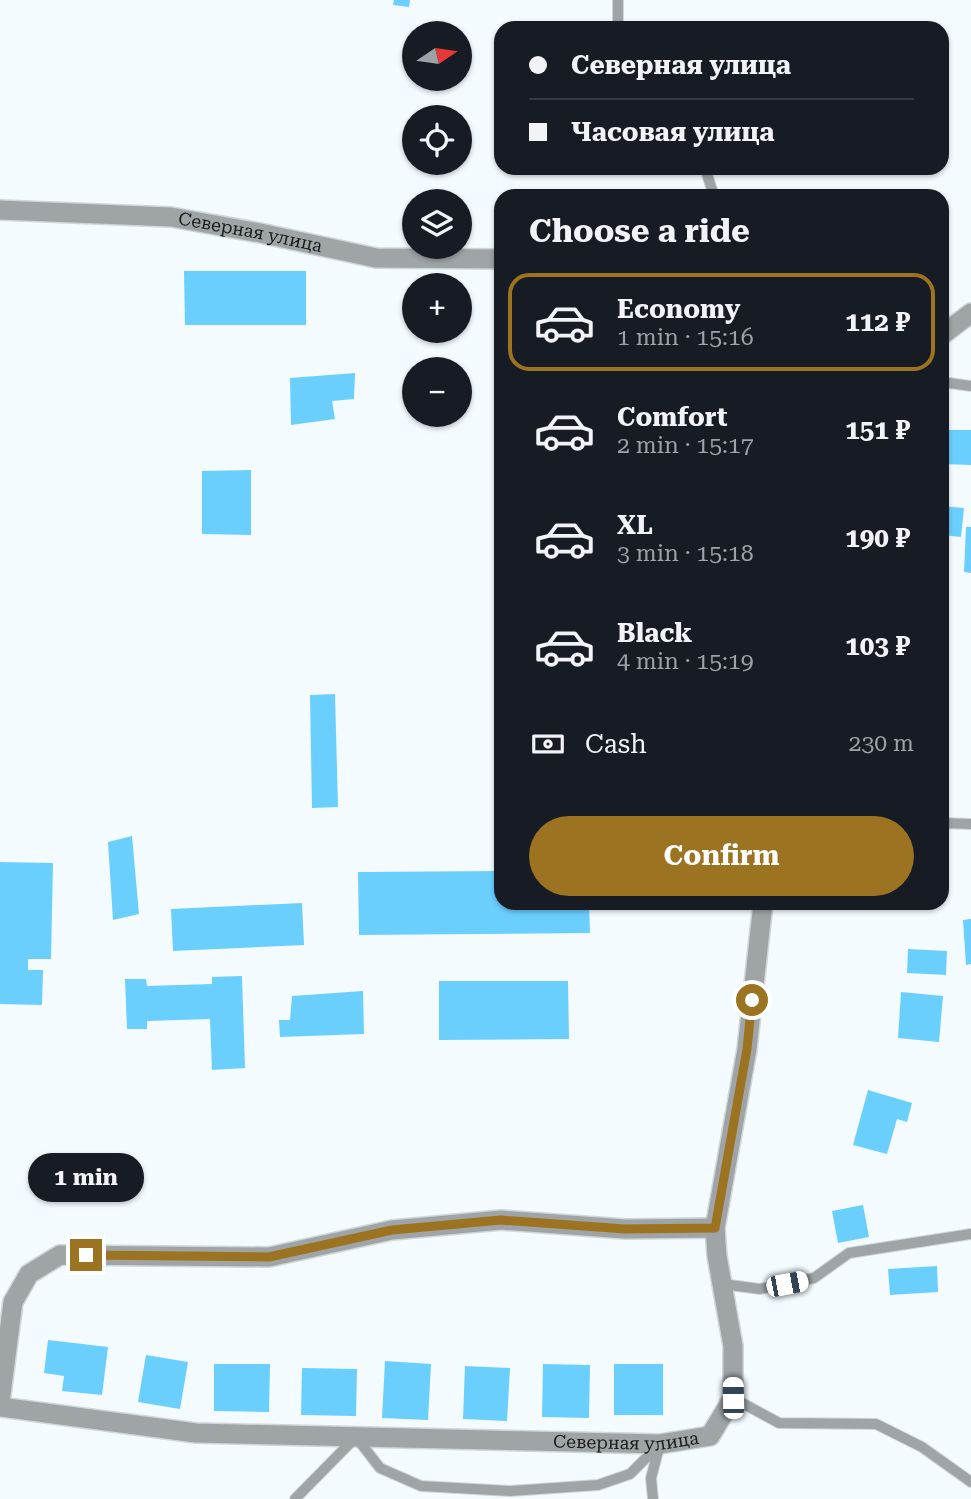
<!DOCTYPE html>
<meta charset="utf-8">
<style>
body{margin:0;font-family:"Roboto Serif",serif;background:#242831;color:#f1f3f6;height:100vh;display:flex;flex-direction:column;font-size:26px;white-space:nowrap}
*{box-sizing:border-box;margin:0}
p{font-size:23px;color:#9ea1a6}
.icon{flex:none;width:38px;height:38px;fill:none;stroke:currentColor;stroke-width:2;stroke-linecap:round;stroke-linejoin:round}
.map{position:relative;flex:1;overflow:hidden}
.panel{position:absolute;left:494px;top:189px;width:455px;height:721px;display:flex;flex-direction:column;background:#171b24;border-radius:21px;box-shadow:0 2px 5px #0004}
.panel>*{flex:none}
.banner{position:absolute;left:494px;top:21px;width:455px;height:154px;border-radius:21px;box-shadow:0 2px 5px #0004;display:grid;align-content:center;height:154px;padding:0 35px;background:#171b24}
.needle{width:46px;rotate:77deg}
.tools{position:absolute;left:402px;top:21px;display:grid;gap:14px}
.tools a{display:grid;place-items:center;width:70px;height:70px;border-radius:50%;background:#171b24;box-shadow:0 2px 5px #0004;font-size:35px}
.end{position:absolute;width:32px;height:32px;margin:-16px;border:9px solid #9c7321;background:#fff;box-shadow:0 0 0 4px #fff}
.from{border-radius:50%}
.bubble{position:absolute;height:49px;border-radius:24px;background:#171b24;box-shadow:0 2px 5px #0004;font-size:23px;font-weight:700;line-height:49px;text-align:center}
.car{position:absolute;width:21px;height:42px;margin:-21px -10px;border-radius:9px;box-shadow:0 0 5px 2px #0007;background:linear-gradient(#fff 24%,#345 0 40%,#fff 0 76%,#345 0 86%,#fff 0)}
.banner b{display:flex;align-items:center;gap:24px;height:66px;font-size:26px}
.banner b+b{border-top:2px solid #363941}
.banner i{width:18px;height:18px;background:#f1f3f6}
ul{padding:0;list-style:none}
li{display:flex;align-items:center;gap:21px;height:98px;margin:0 14px 10px;padding:0 21px;border:4px solid transparent;border-radius:21px}
li div{flex:1}
li b{display:block;font-size:26px}
li em{font-style:normal;font-weight:700}
li.on{border-color:#9c7321}
li>.icon{width:63px;height:63px;stroke-width:1.5}
h2{padding:0 35px;font-size:32px;line-height:84px}
.pay{display:flex;align-items:center;gap:18px;height:77px;padding:0 35px;font-size:26px}
.pay p{margin-inline-start:auto}
.action{display:flex;gap:14px;margin-top:auto;padding:14px 35px}
.action a{flex:1;height:80px;border-radius:42px;background:#9c7321;color:#fff;font-size:28px;font-weight:700;line-height:80px;text-align:center}
.map>svg:first-child{display:block}
.building{fill:#6bcffe}
.lines{fill:none;stroke-linecap:round;stroke-linejoin:round}
.lane-casing{stroke:#d0d7db;stroke-width:12}
.street-casing{stroke:#d0d7db;stroke-width:22}
.lane{stroke:#9fa4a6;stroke-width:10}
.street{stroke:#9fa4a6;stroke-width:19}
.route{stroke:#9c7321;stroke-width:9}
.labels{text-anchor:middle;stroke-width:7;stroke-linejoin:round;paint-order:stroke}
.street-label{font-size:18px;fill:#171b1c;stroke:#fff}
</style>
<div class="map">
<svg width="971" height="1499" viewBox="0 0 971 1499">
<rect width="100%" height="100%" fill="#f3fbff"/>
<path class="building" d="M394,0H410L409,7L393,5Z
M184,271H306V325H185Z
M462,370L465,402H460V371Z
M355,373L354,399L332,401L335,419L291,425L290,378Z
M947,430H971V465L942,464V435H947Z
M251,470V535L202,534V471Z
M942,506L964,508L961,537L942,535Z
M966,527H971V573L964,572Z
M335,694L338,807L312,808L310,695Z
M132,836L139,914L113,920L108,842Z
M0,862L53,863L51,959H28V970H43L42,1005L0,1004Z
M500,871V903H589L590,933L359,935L358,872Z
M302,903L304,945L173,951L171,909Z
M971,919V964L966,965L963,920Z
M908,949L947,951L946,975L907,973Z
M242,976L245,1068L212,1070L210,1019L147,1021V1029H127L125,979H146L147,986L212,984V977Z
M439,981H568L569,1039L439,1040Z
M363,991L364,1034L280,1037L279,1020H290L292,996Z
M901,992L943,996L939,1042L898,1038Z
M868,1090L912,1103L907,1122L897,1119L887,1154L853,1145Z
M863,1205L869,1237L838,1243L832,1211Z
M937,1266L938,1292L890,1295L888,1269Z
M48,1340L108,1347L102,1395L62,1391L64,1376L44,1373Z
M146,1355L188,1362L180,1409L138,1402Z
M385,1361L431,1364L428,1420L382,1418Z
M214,1364H270L269,1412L214,1411Z
M543,1364L590,1365L589,1418L542,1417Z
M614,1364H663V1415H614Z
M465,1366L510,1368L507,1421L463,1419Z
M302,1368L357,1369L356,1416L301,1415Z"/>
<g class="lines">
<defs>
<path id="lane" d="M618,0V28
M705,168L714,196
M942,382L971,386
M942,823L971,824
M722,1284L760,1289L814,1278L849,1253L971,1234
M733,1398L779,1423L876,1424L922,1447L971,1482
M295,1499L356,1437L380,1468L421,1486L510,1491L598,1485L630,1474L658,1446
M653,1499L651,1478L660,1444"/>
<g id="street">
<path id="s1" d="M0,210L171,217L260,233L376,258L500,259"/>
<path d="M942,335L971,313"/>
<path d="M0,1402L13,1302L29,1274L60,1255L269,1257L392,1230L501,1220L625,1229L715,1228"/>
<path id="s2" d="M0,1407L196,1433L660,1444L710,1436L733,1398V1346L717,1256L715,1228L747,1049L763,903"/>
</g>
</defs>
<use href="#lane" class="lane-casing"/>
<use href="#street" class="street-casing"/>
<use href="#lane" class="lane"/>
<use href="#street" class="street"/>
</g>
<g class="lines">
<path class="route" d="M86,1255L269,1257L392,1230L501,1220L625,1229L715,1228L747,1049L752,1000"/>
</g>
<g class="labels">
<g class="street-label">
<text dy="6" stroke="none"><textPath href="#s1" startOffset="252">Северная улица</textPath></text>
<text dy="6" stroke="none"><textPath href="#s2" startOffset="628">Северная улица</textPath></text>
</g>
</g>
</svg>
<div class="tools">
<a><svg class="needle" viewBox="-14 -14 28 28"><path d="M0-13l5 13h-10z" fill="#e53935"/><path d="M0 13l5-13h-10z" fill="#9ea1a6"/></svg></a>
<a><svg class="icon" aria-label="locate" viewBox="0 0 24 24"><circle cx="12" cy="12" r="6"/><path d="M12 2v4M12 18v4M2 12h4M18 12h4"/></svg></a>
<a><svg class="icon" aria-label="layers" viewBox="0 0 24 24"><path d="M12 4l9 5-9 5-9-5zM3 14l9 5 9-5"/></svg></a>
<a>+</a>
<a>−</a>
</div>
<i class="end from" style="left:752px;top:1000px"></i>
<i class="end" style="left:86px;top:1255px"></i>
<div class="bubble" style="left:28px;top:1153px;width:116px">1 min</div>
<i class="car" style="left:787px;top:1284px;rotate:79deg"></i>
<i class="car" style="left:733px;top:1398px;rotate:359deg"></i>
<div class="banner">
<b><i class="from"></i>Северная улица</b>
<b><i></i>Часовая улица</b>
</div>
<section class="panel">
<h2>Choose a ride</h2>
<ul>
<li class="on"><svg class="icon" aria-label="car" viewBox="0 0 24 24"><path d="M5 17H2v-5l4-1 3-4h7l3 4 3 1v5h-3M9 17h6M6 11h13"/><circle cx="7" cy="17" r="2"/><circle cx="17" cy="17" r="2"/></svg><div><b>Economy</b><p>1 min · 15:16</p></div><em>112 ₽</em></li>
<li><svg class="icon" aria-label="car" viewBox="0 0 24 24"><path d="M5 17H2v-5l4-1 3-4h7l3 4 3 1v5h-3M9 17h6M6 11h13"/><circle cx="7" cy="17" r="2"/><circle cx="17" cy="17" r="2"/></svg><div><b>Comfort</b><p>2 min · 15:17</p></div><em>151 ₽</em></li>
<li><svg class="icon" aria-label="car" viewBox="0 0 24 24"><path d="M5 17H2v-5l4-1 3-4h7l3 4 3 1v5h-3M9 17h6M6 11h13"/><circle cx="7" cy="17" r="2"/><circle cx="17" cy="17" r="2"/></svg><div><b>XL</b><p>3 min · 15:18</p></div><em>190 ₽</em></li>
<li><svg class="icon" aria-label="car" viewBox="0 0 24 24"><path d="M5 17H2v-5l4-1 3-4h7l3 4 3 1v5h-3M9 17h6M6 11h13"/><circle cx="7" cy="17" r="2"/><circle cx="17" cy="17" r="2"/></svg><div><b>Black</b><p>4 min · 15:19</p></div><em>103 ₽</em></li>
</ul>
<div class="pay"><svg class="icon" aria-label="cash" viewBox="0 0 24 24"><path d="M3 7h18v10H3z"/><circle cx="12" cy="12" r="2"/></svg>Cash<p>230 m</p></div>
<div class="action"><a>Confirm</a></div>
</section>
</div>
